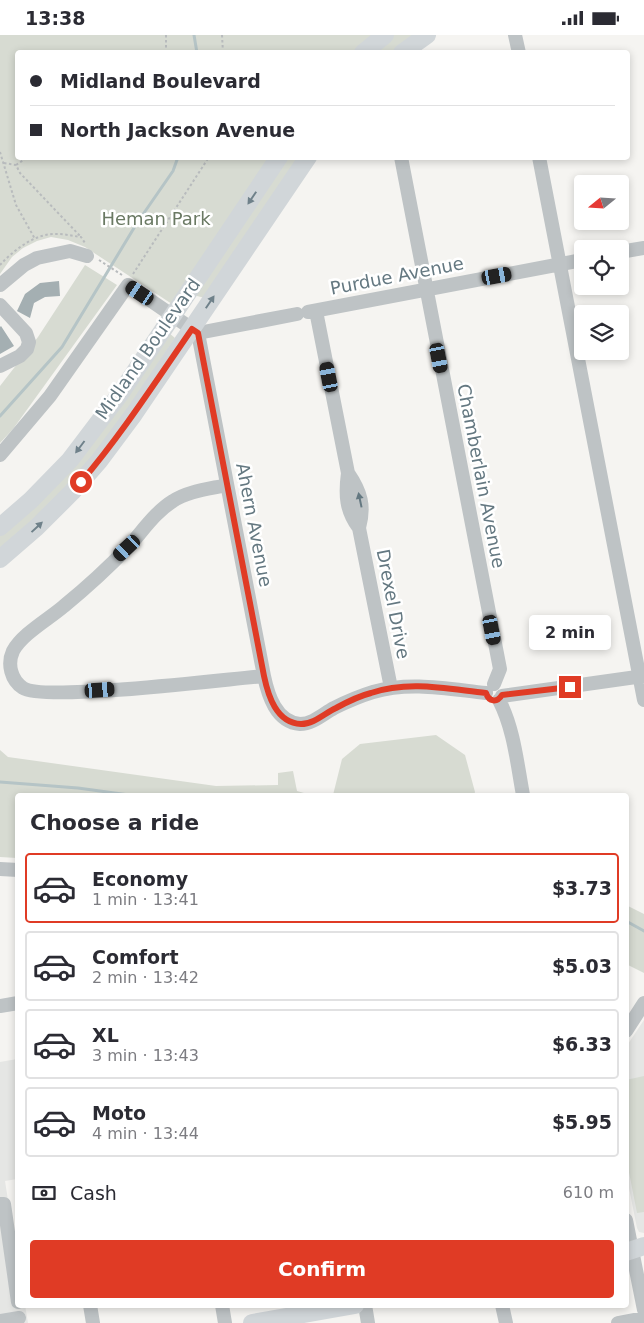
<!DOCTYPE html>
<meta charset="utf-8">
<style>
body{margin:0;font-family:"DejaVu Sans",sans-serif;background:#f2f2f3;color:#2b2b33;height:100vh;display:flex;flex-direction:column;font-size:19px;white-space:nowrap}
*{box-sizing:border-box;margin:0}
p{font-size:16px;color:#7c7c81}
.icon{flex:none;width:28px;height:28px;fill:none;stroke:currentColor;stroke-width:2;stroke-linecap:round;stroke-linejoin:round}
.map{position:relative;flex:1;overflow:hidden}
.details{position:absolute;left:15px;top:758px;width:614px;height:515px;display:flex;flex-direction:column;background:#fff;border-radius:5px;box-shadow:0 2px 8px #0003}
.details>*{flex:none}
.top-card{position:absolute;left:15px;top:15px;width:615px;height:110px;border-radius:5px;box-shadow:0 2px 8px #0003;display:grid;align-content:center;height:110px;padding:0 15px;background:#fff}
.needle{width:32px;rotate:252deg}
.fabs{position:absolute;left:574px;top:140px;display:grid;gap:10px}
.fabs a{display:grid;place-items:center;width:55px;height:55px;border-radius:5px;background:#fff;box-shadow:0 2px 8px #0003;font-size:25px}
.end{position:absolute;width:22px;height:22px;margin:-11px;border:6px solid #e03b25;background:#fff;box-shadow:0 0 0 2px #fff}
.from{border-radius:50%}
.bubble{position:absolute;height:35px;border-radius:5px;background:#fff;box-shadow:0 2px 8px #0003;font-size:16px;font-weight:800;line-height:35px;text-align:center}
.car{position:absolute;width:15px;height:30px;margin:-15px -8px;border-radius:6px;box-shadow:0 0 4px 1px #0007;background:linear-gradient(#222 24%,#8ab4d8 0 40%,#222 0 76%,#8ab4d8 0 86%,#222 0)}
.top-card b{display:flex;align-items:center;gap:18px;height:48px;font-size:19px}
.top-card b+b{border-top:1px solid #e1e1e2}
.top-card i{width:12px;height:12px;background:#2b2b33}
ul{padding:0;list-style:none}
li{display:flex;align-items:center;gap:15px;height:70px;margin:0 10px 8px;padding:0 5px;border:2px solid #e1e1e2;border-radius:5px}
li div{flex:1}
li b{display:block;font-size:19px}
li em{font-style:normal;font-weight:800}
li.on{border-color:#e03b25}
li>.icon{width:45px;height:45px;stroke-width:1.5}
h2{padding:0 15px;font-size:22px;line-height:60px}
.pay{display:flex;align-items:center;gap:12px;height:55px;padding:0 15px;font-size:19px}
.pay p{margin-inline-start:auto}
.button{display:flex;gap:10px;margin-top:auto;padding:10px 15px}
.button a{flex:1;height:58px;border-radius:5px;background:#e03b25;color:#fff;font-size:20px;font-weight:800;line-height:58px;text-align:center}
.status{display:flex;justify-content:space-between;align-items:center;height:35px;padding:0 25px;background:#fff;direction:ltr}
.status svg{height:14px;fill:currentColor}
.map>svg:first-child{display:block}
.built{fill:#e5e6e4}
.green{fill:#d7dbd2}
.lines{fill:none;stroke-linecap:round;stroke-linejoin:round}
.stream{stroke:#b5c4c6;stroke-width:3}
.building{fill:#a4afb2}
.path{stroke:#b8bbbd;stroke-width:2;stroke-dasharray:2.5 2.5;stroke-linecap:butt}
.minor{stroke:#bec3c5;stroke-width:14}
.major{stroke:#d1d6d9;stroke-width:18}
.oneway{fill:#6f818a}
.oneway2{fill:#647881}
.route{stroke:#e03b25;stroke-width:6}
.labels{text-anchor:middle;stroke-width:5;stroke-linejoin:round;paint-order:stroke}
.park-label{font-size:18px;fill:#6a7963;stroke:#fff}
.street-label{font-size:18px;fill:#647881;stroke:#fff}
</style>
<div class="status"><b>13:38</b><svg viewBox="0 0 49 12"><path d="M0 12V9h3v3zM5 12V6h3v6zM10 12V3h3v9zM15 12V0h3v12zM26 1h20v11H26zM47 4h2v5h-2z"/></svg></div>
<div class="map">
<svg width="644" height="1288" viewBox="0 0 644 1288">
<rect width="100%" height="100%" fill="#f5f4f1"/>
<path class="built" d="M644,985V1198L639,1197L637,1193L626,1138V1012Z
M17,1024V1144L5,1146L17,1222L18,1270H25L28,1288H0V1027Z"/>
<path class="green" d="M0,0H376L356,17L18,18V122L272,123L172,269L85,212L68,205L51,202L37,206L23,213L12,222L0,239Z
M392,0H416L392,17L371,18Z
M285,123H300L205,263L197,261L194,257Z
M85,230L117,250L13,394L0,408V351L38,302Z
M169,298L175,303L107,405L54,466L0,514V498Z
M436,700L465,720L475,757L474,760H333L342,724L360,709Z
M0,715L8,722L216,751L278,750V738L293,736L297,756L311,760H18L17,823L0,822Z
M626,870L644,879V938L626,929Z
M644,1041V1177L637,1178L626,1122V1045Z"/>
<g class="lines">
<path class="stream" d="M194,0L197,18
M0,381L62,312L137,188L173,136L178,122
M0,747L78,753L129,760
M626,886L644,896"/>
</g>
<path class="building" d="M59,246L60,261L45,262L34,268L30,283L17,276L25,259L40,248Z
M1,291L14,311L0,319V292Z"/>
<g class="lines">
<path class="path" d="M166,0V18
M222,0L223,18
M0,117L16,170L35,204
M4,128L16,130L20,138L81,202
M16,130L28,122
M99,225L122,240
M0,230C14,215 35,198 57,199C65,199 73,201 81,202L85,208
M133,239L209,122"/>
<path class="minor" d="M515,0L519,18
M401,122L500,634L494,649
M539,122L644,665
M620,217L644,213
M0,250L24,230L37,223L70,216L87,221
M0,270L26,298L29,307L27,314L20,321L0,331
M316,276L348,438C345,460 346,476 359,493L391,653
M308,277L582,225
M198,298L264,641C268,660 276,687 300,689C313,689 323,679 334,673C346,667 360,661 373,657C410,646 448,654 486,658
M0,420L50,361L128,250L198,298L297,279
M348,438C361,457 365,471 359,493
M227,450C209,454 188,456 173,466C155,477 142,497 128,512C108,533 86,553 64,571C49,584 22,599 13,616C7,629 11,645 23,653C45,667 227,644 264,641
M502,661L644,641
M499,665C514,694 517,728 523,760
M0,834L18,835
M0,971L18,968
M626,996L644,968
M0,1169H4L18,1267
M626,1185L644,1275
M90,1270L93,1288
M222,1270L225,1288
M365,1270L368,1288
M502,1270L506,1288
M0,1286L19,1283
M618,1288L644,1283"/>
<path class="major" d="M363,18L385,0
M402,18L427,0
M0,492L31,465L70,425L120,359L279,122
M0,524L37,492L72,457L99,426L134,379L308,122
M626,1217L644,1211
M252,1288L355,1270"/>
</g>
<defs><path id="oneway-solid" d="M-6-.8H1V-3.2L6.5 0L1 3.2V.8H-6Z" transform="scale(1.25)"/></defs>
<g class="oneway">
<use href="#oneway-solid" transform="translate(252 163) rotate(124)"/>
<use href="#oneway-solid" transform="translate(210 267) rotate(-56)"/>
<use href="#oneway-solid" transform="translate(80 412) rotate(127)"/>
<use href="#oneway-solid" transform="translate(37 492) rotate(-43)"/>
</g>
<use class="oneway2" href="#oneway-solid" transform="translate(360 465) rotate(-102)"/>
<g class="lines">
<path class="route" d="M81,447C122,399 156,346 192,294L198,298L264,641C268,660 276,688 301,689C314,689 325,678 336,673C347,667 359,661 371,658C409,645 448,654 486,658C489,667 497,668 502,660L570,652"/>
</g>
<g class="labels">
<g class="park-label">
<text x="156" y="190">Heman Park</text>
</g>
<g class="street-label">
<text transform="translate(397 241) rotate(-11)" y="6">Purdue Avenue</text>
<text transform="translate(148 314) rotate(-55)" y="6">Midland Boulevard</text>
<text transform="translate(481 441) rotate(79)" y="6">Chamberlain Avenue</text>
<text transform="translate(254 490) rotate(79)" y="6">Ahern Avenue</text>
<text transform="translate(393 569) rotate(79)" y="6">Drexel Drive</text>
</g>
</g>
</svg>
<div class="fabs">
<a><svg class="needle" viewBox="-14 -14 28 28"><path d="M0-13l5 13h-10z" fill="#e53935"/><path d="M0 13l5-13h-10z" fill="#7c7c81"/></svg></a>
<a><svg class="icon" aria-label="locate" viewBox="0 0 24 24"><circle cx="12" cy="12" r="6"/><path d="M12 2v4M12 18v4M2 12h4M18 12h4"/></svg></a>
<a><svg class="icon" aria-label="layers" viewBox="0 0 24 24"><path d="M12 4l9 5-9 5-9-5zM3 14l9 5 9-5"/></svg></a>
</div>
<i class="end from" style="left:81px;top:447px"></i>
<i class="end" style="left:570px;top:652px"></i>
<div class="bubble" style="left:529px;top:580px;width:82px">2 min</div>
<i class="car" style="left:497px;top:241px;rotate:80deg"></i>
<i class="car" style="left:140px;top:258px;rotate:304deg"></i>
<i class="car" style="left:439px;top:323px;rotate:169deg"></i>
<i class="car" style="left:329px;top:342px;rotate:349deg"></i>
<i class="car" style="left:127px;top:513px;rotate:227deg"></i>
<i class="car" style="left:492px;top:595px;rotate:169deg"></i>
<i class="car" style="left:100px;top:655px;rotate:86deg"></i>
<div class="top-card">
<b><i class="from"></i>Midland Boulevard</b>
<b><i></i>North Jackson Avenue</b>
</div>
<section class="details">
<h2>Choose a ride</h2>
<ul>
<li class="on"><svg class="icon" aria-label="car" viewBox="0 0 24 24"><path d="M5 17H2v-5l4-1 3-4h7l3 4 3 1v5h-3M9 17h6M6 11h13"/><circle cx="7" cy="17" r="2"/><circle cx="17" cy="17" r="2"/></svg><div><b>Economy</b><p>1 min · 13:41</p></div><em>$3.73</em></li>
<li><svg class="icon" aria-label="car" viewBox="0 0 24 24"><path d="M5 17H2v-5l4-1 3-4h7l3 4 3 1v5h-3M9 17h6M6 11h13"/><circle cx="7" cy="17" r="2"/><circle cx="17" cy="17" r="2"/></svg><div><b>Comfort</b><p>2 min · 13:42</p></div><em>$5.03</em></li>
<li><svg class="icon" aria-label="car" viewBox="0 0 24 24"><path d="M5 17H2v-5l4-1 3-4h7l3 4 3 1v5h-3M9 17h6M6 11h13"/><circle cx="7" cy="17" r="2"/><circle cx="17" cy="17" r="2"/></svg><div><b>XL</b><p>3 min · 13:43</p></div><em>$6.33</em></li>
<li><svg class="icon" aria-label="car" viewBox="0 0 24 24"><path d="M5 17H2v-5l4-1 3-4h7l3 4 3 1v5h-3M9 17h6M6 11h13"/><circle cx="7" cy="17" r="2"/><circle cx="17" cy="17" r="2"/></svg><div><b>Moto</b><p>4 min · 13:44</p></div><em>$5.95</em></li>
</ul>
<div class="pay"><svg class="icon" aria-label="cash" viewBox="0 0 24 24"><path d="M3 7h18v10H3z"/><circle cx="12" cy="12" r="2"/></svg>Cash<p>610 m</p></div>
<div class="button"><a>Confirm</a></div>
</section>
</div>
